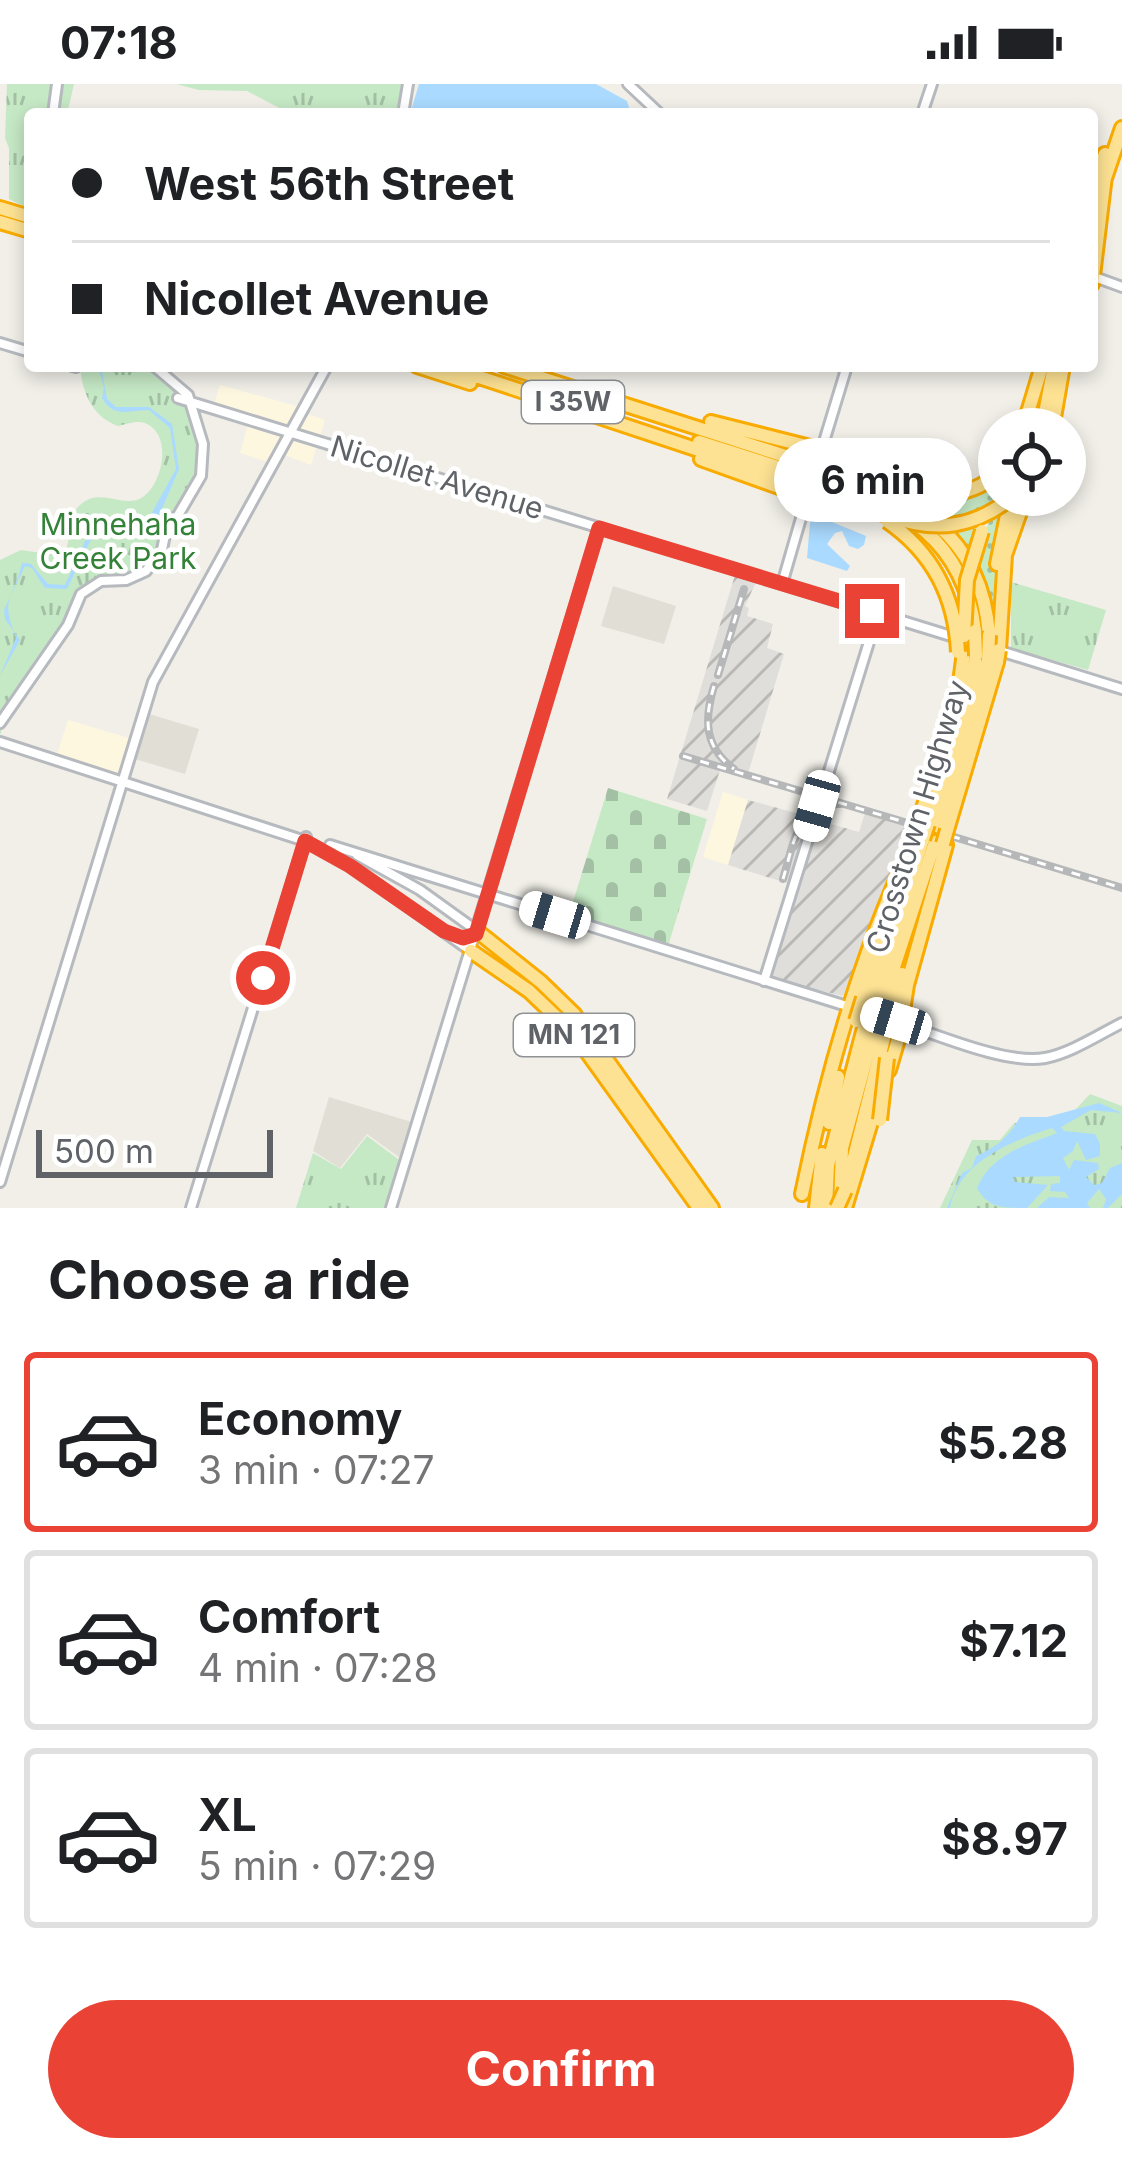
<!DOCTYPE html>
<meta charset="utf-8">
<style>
body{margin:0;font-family:Inter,sans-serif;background:#f6f6f6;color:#202124;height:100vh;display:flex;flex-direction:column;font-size:45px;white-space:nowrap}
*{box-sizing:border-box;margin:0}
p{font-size:39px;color:#757577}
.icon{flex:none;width:66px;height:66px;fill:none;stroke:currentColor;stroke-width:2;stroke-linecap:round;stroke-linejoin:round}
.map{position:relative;height:1124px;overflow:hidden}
.sheet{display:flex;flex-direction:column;background:#fff;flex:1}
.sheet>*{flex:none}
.top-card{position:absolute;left:24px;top:24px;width:1074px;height:264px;border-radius:12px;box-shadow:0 6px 18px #0003;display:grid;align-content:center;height:264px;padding:0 48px;background:#fff}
.controls{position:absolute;left:978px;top:324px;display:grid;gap:24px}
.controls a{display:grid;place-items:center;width:108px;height:108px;border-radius:50%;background:#fff;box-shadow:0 6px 18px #0003;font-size:60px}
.scale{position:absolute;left:36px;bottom:30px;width:237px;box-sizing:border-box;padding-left:12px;border:6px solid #5f6368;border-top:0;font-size:33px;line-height:42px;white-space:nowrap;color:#5f6368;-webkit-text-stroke:9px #fff;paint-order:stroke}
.end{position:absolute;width:54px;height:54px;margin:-27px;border:15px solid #ea4335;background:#fff;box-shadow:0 0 0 6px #fff}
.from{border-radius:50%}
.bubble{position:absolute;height:84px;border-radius:42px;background:#fff;box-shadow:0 6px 18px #0003;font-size:39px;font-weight:700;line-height:84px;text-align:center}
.car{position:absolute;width:36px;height:72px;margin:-36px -18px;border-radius:15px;box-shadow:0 0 9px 3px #0007;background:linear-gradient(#fff 24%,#345 0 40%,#fff 0 76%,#345 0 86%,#fff 0)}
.top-card b{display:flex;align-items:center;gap:42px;height:114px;font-size:45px}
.top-card b+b{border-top:3px solid #e0e0e0}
.top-card i{width:30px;height:30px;background:#202124}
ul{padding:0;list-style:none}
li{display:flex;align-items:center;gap:36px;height:180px;margin:0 24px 18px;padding:0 24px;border:6px solid #e0e0e0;border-radius:12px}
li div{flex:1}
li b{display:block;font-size:45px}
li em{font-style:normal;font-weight:700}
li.current{border-color:#ea4335}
li>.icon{width:108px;height:108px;stroke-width:1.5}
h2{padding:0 48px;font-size:54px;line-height:144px}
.action{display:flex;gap:24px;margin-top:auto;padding:24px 48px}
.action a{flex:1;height:138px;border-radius:72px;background:#ea4335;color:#fff;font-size:48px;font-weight:700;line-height:138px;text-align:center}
.status{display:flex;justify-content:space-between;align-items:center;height:84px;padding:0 60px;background:#fff;direction:ltr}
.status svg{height:33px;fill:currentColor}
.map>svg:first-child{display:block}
.commercial{fill:#fef7e0}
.industrial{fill:url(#industrial-furrows)}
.education{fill:#e1ded6}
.grass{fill:url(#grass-dots)}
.cemetery{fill:url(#cemetery-stones)}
.park{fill:url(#park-tufts)}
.water{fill:#aadaff}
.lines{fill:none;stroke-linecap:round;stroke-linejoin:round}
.secondary-casing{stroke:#b6babf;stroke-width:14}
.highway-casing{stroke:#f9ab00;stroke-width:18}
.secondary{stroke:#fff;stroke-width:8}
.highway{stroke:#fde293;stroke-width:12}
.rail-casing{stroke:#b6b7b8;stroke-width:8}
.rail{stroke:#fff;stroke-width:3;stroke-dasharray:9;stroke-linecap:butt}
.highway-bridge-casing{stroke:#f9ab00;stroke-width:18;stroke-linecap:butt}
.highway-bridge{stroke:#fde293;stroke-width:12}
.route{stroke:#ea4335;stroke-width:15}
.labels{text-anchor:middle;stroke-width:9;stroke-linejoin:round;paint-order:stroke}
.shield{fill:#fff;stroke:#8f9295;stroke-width:3}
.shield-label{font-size:27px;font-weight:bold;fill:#5f6368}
.street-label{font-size:30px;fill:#5f6368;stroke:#fff}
.park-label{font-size:30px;fill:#348238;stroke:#fff}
</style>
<div class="status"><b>07:18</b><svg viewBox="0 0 49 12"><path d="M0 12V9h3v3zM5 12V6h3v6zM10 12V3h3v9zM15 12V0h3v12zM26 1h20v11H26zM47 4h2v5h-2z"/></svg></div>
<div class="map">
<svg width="1122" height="1124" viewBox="0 0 1122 1124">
<defs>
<pattern id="industrial-furrows" width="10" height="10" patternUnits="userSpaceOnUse" patternTransform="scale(3)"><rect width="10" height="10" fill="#e0deda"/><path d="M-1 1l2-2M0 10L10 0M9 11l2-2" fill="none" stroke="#b9b8b5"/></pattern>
<pattern id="grass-dots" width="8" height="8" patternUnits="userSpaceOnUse" patternTransform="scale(3)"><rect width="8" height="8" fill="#c5e8c5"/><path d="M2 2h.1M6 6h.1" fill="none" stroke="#a3c0a4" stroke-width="1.8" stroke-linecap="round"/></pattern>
<pattern id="cemetery-stones" width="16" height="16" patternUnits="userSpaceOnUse" patternTransform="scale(3)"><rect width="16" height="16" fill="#c5e8c5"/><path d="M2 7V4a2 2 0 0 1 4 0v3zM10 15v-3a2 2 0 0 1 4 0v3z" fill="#a3c0a4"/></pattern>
<pattern id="park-tufts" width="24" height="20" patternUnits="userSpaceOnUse" patternTransform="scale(3)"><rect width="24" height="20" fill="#c5e8c5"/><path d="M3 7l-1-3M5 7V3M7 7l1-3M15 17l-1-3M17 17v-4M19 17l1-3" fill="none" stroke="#a3c0a4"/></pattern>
</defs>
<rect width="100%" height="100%" fill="#f1efe8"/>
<path class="commercial" d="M220,301L300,323L299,327L325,336L311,381L277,368L271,379L240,369L250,333L214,321Z
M68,636L132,655L121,691L57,671Z
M723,708L748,716L728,781L703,773Z"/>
<path class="industrial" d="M735,491L756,498L745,522L749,524L747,532L773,540L767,564L784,570L747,693L720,686L707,727L667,715Z
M748,716L811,733L790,800L728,781Z
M865,729L908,743L843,912L773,895L771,892L817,736L859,748Z"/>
<path class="education" d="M613,502L676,522L664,560L601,542Z
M149,630L199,645L185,690L135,675Z
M329,1013L415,1039L403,1076L367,1050L340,1084L313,1067Z"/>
<path class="grass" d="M999,393V402L979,445L985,447L1002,411H1009L996,471L994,554C990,490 957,437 900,407L935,414Z"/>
<path class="cemetery" d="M608,704L707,735L668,862L569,831Z"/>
<path class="park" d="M7,0H74L67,30H30V125L9,115V64L5,54Z
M176,0H404L398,30H291L247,7L199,6Z
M80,282H158C168,290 181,298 189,308C204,325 209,374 204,395L154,485L125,501L96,503L81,516L66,553L6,636L0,651V476L21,466L62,472C74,457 65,435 80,421C101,402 123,426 143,413C163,399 173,350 145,339C137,336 126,340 118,342C91,332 82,307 80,282Z
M1011,498L1106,526L1088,586L1011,564Z
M1090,1010L1122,1022V1124H940L972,1056H1000L1014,1039L1061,1041Z
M367,1052L402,1078L388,1124H296L313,1069L341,1085Z"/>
<path class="water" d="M419,0H596L627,17L631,30H410Z
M98,282H101L107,315L116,323H149L172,340L179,385L157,436L138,449L109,437L93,451L67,505L45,504L32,484L25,482L4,526L5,535L20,556L0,592L16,554C0,513 12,520 22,479L31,480L48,500L65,501L91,444L111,433L124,441L144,443L176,385L170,344L149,326C129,326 114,335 102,314L104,304Z
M815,431L866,452L864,461L858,465L849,462L842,447L835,449L827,460L850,482L847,487L807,474L810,439Z
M1099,1019L1122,1029L1091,1026L1061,1043L1064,1047L1095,1050L1100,1060V1072L1086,1076L1077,1057L1073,1067L1063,1074L1069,1086L1074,1076L1098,1079L1099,1085L1086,1093L1094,1101L1102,1099L1110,1084L1122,1079V1110L1108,1124H1103L1106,1115L1099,1105L1087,1119L1090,1124H1037L1049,1113L1069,1114L1065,1108L1050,1107L1051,1100L1060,1099V1092L1013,1093L1015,1098L1048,1101L1027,1124C1003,1124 988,1124 977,1104C991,1070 1026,1061 1057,1049L1052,1044C1013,1056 957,1079 950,1124H947L962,1089L972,1084L976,1072C997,1063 1009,1053 1020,1033H1047Z"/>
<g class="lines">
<defs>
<path id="secondary" d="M628,0L660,30
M53,30L57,0
M403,30L408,0
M922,30L932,0
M1092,192L1122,203
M0,259L30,268
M72,282L76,283
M178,314L977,560
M816,384L847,282
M782,500L808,410
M997,566L1122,605
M0,639L68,541L81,510L101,497L126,496L146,487L162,466L168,435L177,433L201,392L203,360L188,311L154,282
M0,658L305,757L342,776L471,867
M330,761L850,923
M357,771L420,806L477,847
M764,897L878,529
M898,938C936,950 1006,981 1045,974C1071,969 1098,951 1122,939
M0,1098L153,598L327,282
M191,1124L306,753
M391,1124L599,444"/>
<path id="highway" d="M1092,99L1105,70
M1103,100L1122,44
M0,124L30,133
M0,138L30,147
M1092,200L1105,92
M417,282L470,299
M446,282L801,400
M504,282L807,379
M711,338L822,366
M1023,345L1042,282
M1042,345L1054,282
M1052,345L1063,282
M699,358L803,391
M701,375L807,413
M826,385C913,416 981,447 989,551
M823,397C903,422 964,455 975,547
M886,400C927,412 964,419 999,389
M819,407L889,432
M997,480L1011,412
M999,566L1005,471L1026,411
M919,737L958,614L964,568
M928,740L969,612L976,572
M939,743L988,576
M947,746L997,578
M477,847L541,898L574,930L712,1124
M471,867L529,907L574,950L699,1124
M863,914L896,810
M872,917L923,755
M882,920L935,758
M892,923L902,890
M889,986L899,952L907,901L946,761
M829,1039L838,993
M849,1093L886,946
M802,1110C826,992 860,872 911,763
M840,1123L842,1064L875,943
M816,1124L822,1070
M826,1124L828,1081L865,940
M845,1124L881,1005"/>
</defs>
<use href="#secondary" class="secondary-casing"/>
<use href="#highway" class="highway-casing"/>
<use href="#secondary" class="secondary"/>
<use href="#highway" class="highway"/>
<defs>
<path id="rail" d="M718,591L744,505
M714,602C704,636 704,663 734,685
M683,672L911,740
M951,752L1122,804
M783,795C793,763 797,718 840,720"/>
</defs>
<use href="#rail" class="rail-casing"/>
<use href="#rail" class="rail"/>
<defs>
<path id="highway-bridge" d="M807,379L826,385
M803,391L823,397
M801,400L819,407
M889,432C937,449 975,444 1015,411
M887,437C933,469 955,512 958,568
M975,547L976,572
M964,552L967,496L982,447
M988,576L989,551
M997,578L999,566
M914,752L919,737
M923,755L928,740
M943,760L947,746
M856,937L863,914
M865,940L872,917
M880,944L886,921
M891,948L896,924
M880,1036L887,974
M837,1124L845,1106"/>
</defs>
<use href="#highway-bridge" class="highway-bridge-casing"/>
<use href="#highway-bridge" class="highway-bridge"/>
</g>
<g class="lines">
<path class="route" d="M263,894L305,757L350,782L444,847L463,854L476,850L599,444L872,527"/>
</g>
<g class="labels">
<g class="shield">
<rect x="522" y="297" width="102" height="42" rx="9"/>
<rect x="514" y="930" width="120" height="42" rx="9"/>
</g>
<g class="shield-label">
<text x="573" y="327">I 35W</text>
<text x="574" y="960">MN 121</text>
</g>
<g class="street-label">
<text transform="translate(437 394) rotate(17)" y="10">Nicollet Avenue</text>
<text transform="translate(918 733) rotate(-73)" y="10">Crosstown Highway</text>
</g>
<g class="park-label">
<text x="118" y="451">Minnehaha<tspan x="118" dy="34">Creek Park</tspan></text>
</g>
</g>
</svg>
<div class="controls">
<a><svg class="icon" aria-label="locate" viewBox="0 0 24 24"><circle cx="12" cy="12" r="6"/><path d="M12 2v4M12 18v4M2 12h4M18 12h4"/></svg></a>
</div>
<div class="scale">500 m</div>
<i class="end from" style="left:263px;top:894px"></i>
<i class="end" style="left:872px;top:527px"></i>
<div class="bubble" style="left:774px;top:354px;width:198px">6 min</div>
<i class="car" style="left:817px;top:722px;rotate:196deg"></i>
<i class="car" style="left:555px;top:831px;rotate:287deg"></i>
<i class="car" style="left:896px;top:937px;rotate:287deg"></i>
<div class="top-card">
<b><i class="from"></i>West 56th Street</b>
<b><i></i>Nicollet Avenue</b>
</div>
</div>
<section class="sheet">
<h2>Choose a ride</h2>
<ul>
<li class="current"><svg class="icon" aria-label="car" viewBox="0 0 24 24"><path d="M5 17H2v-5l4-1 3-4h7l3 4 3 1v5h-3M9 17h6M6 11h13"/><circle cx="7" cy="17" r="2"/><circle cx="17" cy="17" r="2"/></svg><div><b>Economy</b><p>3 min · 07:27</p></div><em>$5.28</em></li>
<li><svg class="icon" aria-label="car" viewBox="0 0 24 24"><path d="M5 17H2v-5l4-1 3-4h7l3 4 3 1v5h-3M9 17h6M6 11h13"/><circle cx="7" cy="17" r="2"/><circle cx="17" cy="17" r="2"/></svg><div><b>Comfort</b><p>4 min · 07:28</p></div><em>$7.12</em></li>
<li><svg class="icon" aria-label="car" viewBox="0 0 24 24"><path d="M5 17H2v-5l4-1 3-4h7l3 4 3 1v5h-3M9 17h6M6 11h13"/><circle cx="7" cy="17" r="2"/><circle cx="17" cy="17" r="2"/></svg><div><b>XL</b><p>5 min · 07:29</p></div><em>$8.97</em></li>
</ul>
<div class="action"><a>Confirm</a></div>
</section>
